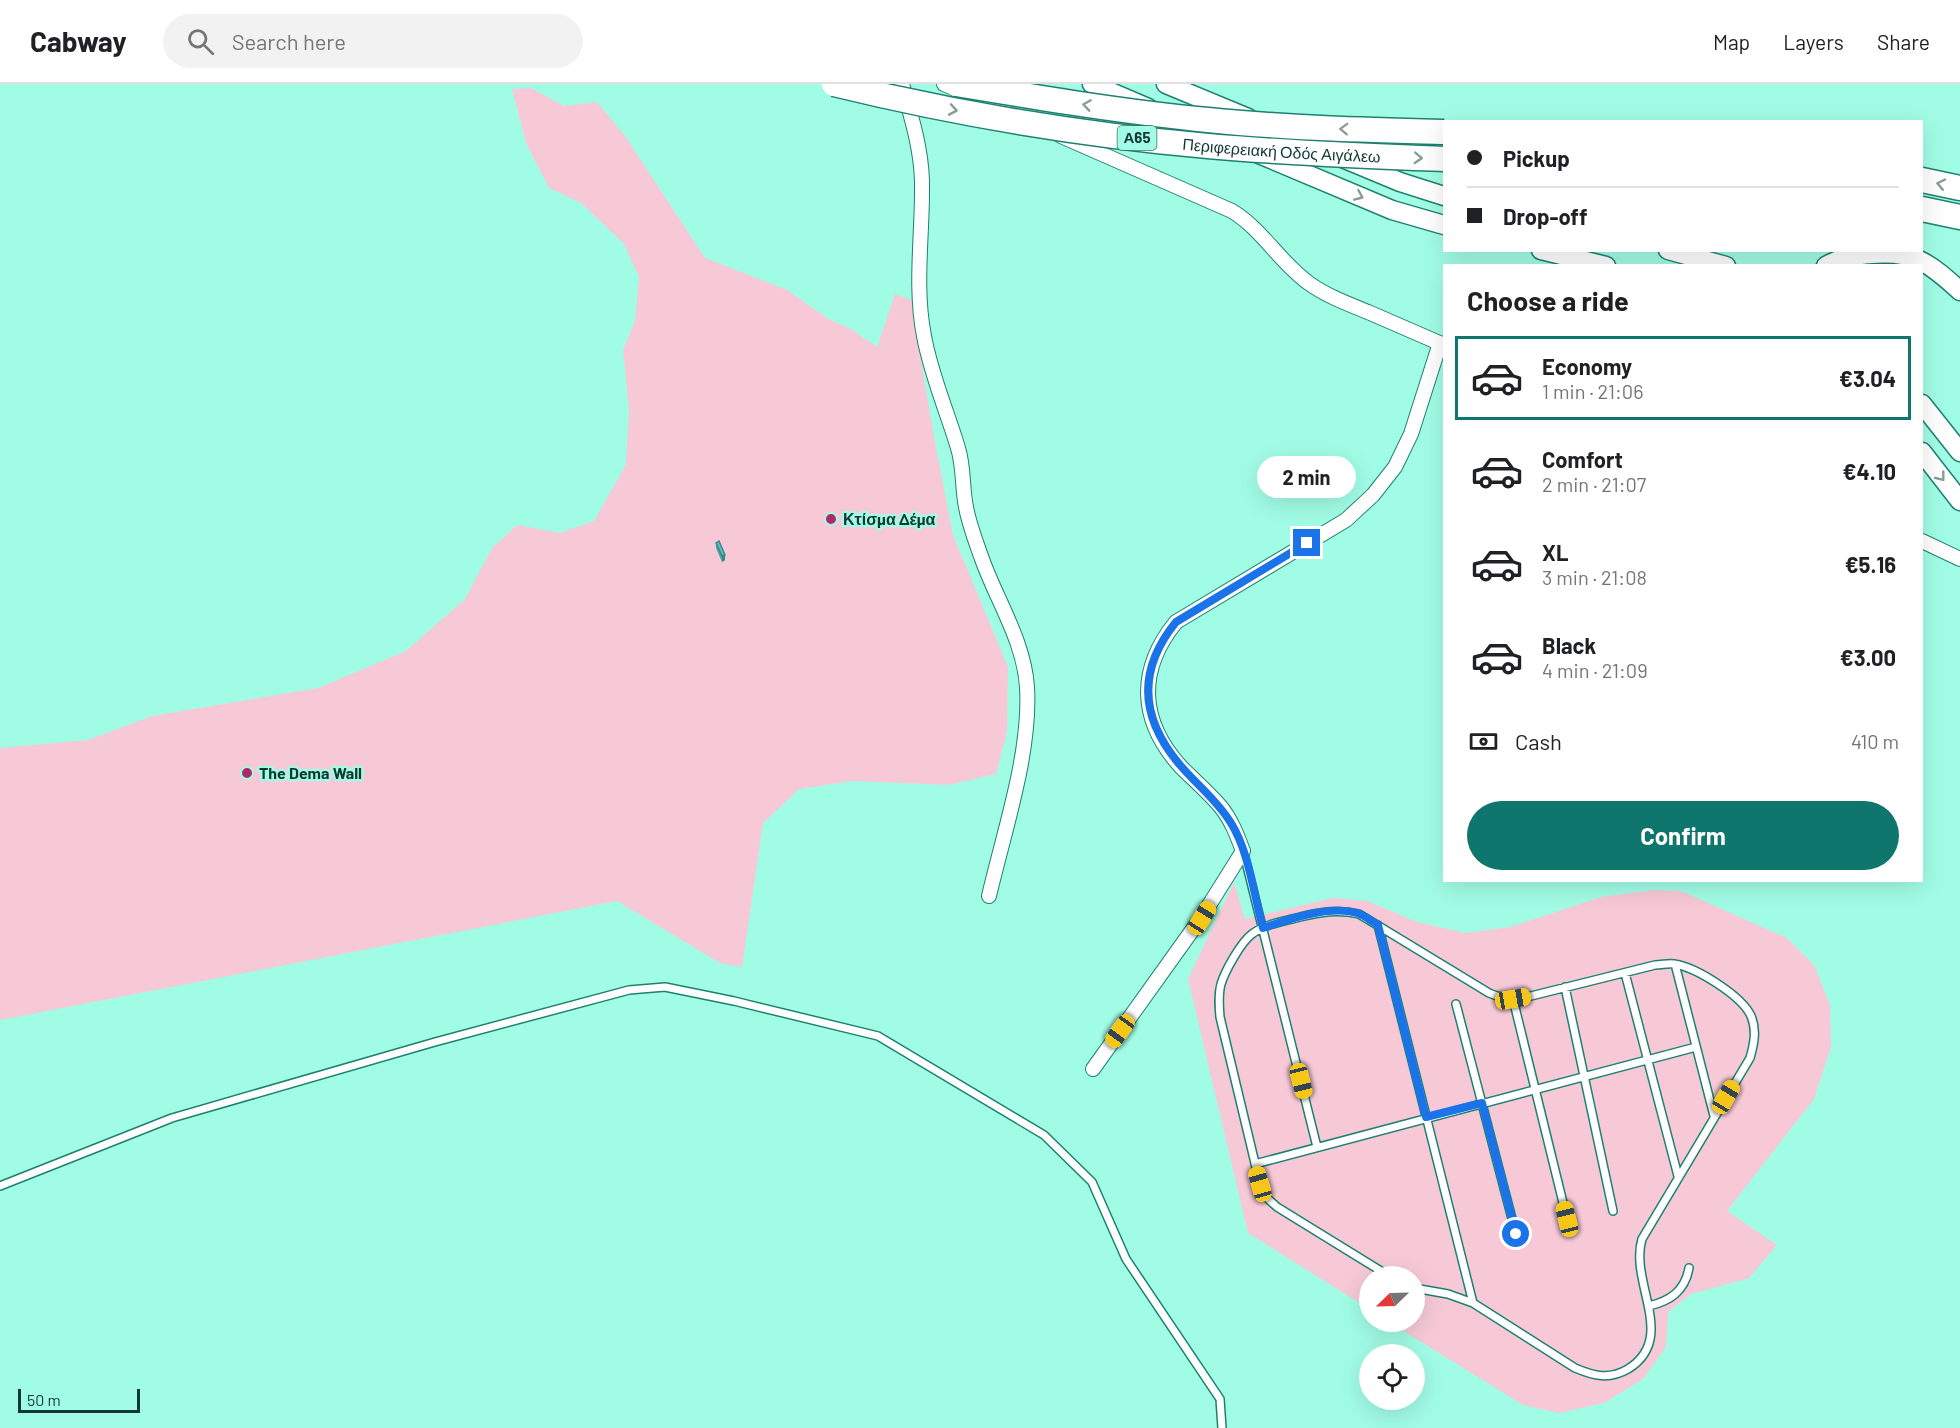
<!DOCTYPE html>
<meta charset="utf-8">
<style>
body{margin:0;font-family:Barlow,sans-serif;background:#f2f2f2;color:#202124;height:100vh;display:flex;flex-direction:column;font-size:22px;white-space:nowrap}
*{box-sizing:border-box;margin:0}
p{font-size:20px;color:#757577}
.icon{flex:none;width:33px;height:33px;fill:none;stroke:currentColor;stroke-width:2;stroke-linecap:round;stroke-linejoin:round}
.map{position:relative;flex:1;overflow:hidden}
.panel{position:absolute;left:1443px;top:180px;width:480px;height:618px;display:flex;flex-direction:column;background:#fff;border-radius:0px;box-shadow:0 6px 24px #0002}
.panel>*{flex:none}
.top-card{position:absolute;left:1443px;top:36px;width:480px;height:132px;border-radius:0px;box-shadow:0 6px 24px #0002;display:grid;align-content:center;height:132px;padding:0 24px;background:#fff}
.needle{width:39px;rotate:247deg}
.tools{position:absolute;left:1359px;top:1182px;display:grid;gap:12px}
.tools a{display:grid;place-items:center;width:66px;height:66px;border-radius:50%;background:#fff;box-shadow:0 6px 24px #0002;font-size:30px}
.scale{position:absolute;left:18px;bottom:15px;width:122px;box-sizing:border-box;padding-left:6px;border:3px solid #123931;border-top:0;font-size:16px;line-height:21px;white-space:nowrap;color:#123931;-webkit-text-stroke:4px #a1fce6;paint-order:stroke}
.end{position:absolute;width:27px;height:27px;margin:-14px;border:8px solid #1a73e8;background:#fff;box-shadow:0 0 0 3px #fff}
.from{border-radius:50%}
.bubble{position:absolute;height:42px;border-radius:21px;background:#fff;box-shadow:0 6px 24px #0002;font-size:20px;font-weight:700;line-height:42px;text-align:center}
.car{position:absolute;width:18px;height:36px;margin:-18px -9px;border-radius:8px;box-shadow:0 0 4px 2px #0007;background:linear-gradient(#f5c518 24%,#345 0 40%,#f5c518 0 76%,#345 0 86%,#f5c518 0)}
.top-card b{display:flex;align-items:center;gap:21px;height:57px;font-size:22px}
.top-card b+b{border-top:2px solid #e0e0e0}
.top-card i{width:15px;height:15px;background:#202124}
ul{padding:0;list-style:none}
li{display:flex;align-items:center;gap:18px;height:84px;margin:0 12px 9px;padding:0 12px;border:3px solid transparent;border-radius:0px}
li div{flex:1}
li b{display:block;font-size:22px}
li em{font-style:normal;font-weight:700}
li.selected{border-color:#0f766e}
li>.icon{width:54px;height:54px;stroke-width:1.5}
h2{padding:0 24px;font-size:27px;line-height:72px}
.pay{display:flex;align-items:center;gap:15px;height:66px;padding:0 24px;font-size:22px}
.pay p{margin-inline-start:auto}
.button{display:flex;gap:12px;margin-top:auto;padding:12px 24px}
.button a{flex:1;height:69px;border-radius:36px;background:#0f766e;color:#fff;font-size:24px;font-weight:700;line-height:69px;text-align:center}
header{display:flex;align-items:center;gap:36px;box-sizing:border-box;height:84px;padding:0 30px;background:#fff;border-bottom:2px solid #e0e0e0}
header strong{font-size:28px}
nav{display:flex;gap:33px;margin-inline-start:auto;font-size:21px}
.search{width:420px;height:54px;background:#f2f2f2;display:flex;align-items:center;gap:15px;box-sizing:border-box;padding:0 21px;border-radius:33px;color:#757577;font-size:22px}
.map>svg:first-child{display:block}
.green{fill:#f7c9d7}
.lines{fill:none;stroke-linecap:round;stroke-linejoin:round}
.lane-casing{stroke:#1d816f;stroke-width:10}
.street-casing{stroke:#1d816f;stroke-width:16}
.secondary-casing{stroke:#1d816f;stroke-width:21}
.highway-casing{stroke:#1d816f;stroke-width:27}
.lane{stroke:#fff;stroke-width:7}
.street{stroke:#fff;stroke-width:14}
.secondary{stroke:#fff;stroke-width:18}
.highway{stroke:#fff;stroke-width:24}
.highway-bridge-casing{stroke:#1d816f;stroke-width:27;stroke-linecap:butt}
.highway-bridge{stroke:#fff;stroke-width:24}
.wall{fill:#48a6a8}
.shaded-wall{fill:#3b8788}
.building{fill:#54c1c3;stroke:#3b8788;stroke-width:1.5}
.oneway{stroke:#889c98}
.route{stroke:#1a73e8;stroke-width:8}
.poi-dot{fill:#b12869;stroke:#a1fce6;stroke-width:2}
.labels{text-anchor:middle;stroke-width:4.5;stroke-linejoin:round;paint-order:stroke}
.shield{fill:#a1fce6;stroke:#3d7467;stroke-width:1.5}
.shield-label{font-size:15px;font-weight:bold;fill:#123931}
.street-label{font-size:16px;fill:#123931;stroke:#a1fce6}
.poi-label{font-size:16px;font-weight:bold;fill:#123931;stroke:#a1fce6;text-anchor:start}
</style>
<header>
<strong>Cabway</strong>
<div class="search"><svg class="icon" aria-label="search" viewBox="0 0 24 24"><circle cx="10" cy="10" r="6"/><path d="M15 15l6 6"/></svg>Search here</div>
<nav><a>Map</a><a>Layers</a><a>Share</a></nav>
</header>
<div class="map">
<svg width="1960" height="1344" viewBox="0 0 1960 1344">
<rect width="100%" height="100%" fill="#a1fce6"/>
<path class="green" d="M531,4L564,22L597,18L625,52L705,174L787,206L830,236L851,245L877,263L895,210L911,216L934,353L953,451L1008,583L1007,648L996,690L948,701L853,697L799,705L763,739L742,883L720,879L617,817L0,936V664L88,656L152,632L318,604L406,567L465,515L492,464L517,441L560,449L594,437L626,380L629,326L623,266L635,237L639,193L624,160L581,119L549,104L526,59L512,5Z
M1234,798L1245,835L1333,814L1367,817L1417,838L1466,849L1510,843L1601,813L1653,806L1681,807L1787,854L1814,881L1830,921L1831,963L1814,1015L1727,1127L1777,1161L1749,1194L1691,1210L1668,1228L1666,1263L1643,1295L1604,1319L1559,1329L1523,1321L1389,1238H1414V1192H1370L1369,1225L1248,1149L1188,895Z"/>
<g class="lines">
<defs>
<path id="lane" d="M1244,770L1317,1063
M1378,841L1473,1219
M1675,880L1714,1032
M1625,889L1678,1092
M1565,903L1613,1127
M1513,915L1567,1135
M1456,920L1516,1150
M1255,1080L1696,963
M0,1102L172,1034L435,958L629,906L665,903L734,917L878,952L1044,1051L1092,1098L1126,1175L1220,1315L1222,1344
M1389,1192L1277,1123L1266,1113L1260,1100L1220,933C1219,922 1218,911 1221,900C1225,887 1241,858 1252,850C1265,840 1285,837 1300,833C1321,828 1338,825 1359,830L1489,909C1503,915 1512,915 1527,913L1655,881C1662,881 1668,879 1674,880C1696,883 1742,912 1751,932C1757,946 1754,960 1750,974L1642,1155C1629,1199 1678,1254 1628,1285C1609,1296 1594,1292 1575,1284L1473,1219L1448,1210L1414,1204
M1649,1222C1670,1217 1685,1207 1689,1184"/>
<path id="street" d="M902,0C911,32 921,63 922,97C923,148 914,201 924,252C931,291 947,327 958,364C964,383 962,404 966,423C969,440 976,458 982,475C997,517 1024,557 1027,603C1031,669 1004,747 989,812
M944,0L1008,28
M1061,52L1232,127C1263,146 1280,179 1310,200C1327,212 1348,220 1368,228C1393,239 1419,250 1444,261
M1922,457L1960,475
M1093,985L1201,834L1243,767C1237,751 1231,735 1220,722C1208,708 1194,696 1181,683C1139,637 1137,586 1176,538L1346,436L1373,411L1395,383L1411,350L1440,259"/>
<path id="secondary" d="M1092,0L1148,24
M1166,0L1248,34
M1273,45L1400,98L1444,112
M1259,70L1392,126L1444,141
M1541,166L1606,182
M1668,166L1726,182
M1826,182C1847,169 1896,165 1919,176C1934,183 1948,196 1960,207
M1922,320L1960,368
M1922,368L1960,417"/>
<path id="highway" d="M1922,96L1960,104
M1922,125L1960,133"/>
</defs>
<use href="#lane" class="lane-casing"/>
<use href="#street" class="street-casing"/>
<use href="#secondary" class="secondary-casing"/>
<use href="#highway" class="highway-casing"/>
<use href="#lane" class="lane"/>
<use href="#street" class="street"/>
<use href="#secondary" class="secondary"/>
<use href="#highway" class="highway"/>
<defs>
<g id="highway-bridge">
<path id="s1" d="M834,0C957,30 1082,51 1208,62C1286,69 1366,72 1444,75"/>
<path d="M956,0C1040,14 1124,28 1208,36C1287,44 1366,46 1444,48"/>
</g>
</defs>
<use href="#highway-bridge" class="highway-bridge-casing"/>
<use href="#highway-bridge" class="highway-bridge"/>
</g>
<path class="wall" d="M716,459L725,476L722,478L716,464Z"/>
<path class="shaded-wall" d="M725,471V476L722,478V472Z"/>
<path class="building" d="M719,457L725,471L722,472L716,459Z"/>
<defs><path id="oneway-chevron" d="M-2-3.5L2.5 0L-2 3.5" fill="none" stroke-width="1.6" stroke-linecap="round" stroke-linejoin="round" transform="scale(1.5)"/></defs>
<g class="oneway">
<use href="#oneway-chevron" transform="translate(1087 21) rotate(-172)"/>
<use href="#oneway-chevron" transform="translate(953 26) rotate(10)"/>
<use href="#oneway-chevron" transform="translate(1344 45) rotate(-178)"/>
<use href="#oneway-chevron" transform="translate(1418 74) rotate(3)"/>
<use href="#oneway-chevron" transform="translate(1941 100) rotate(-168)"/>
<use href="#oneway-chevron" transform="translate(1359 112) rotate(23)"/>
<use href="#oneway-chevron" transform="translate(1941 393) rotate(52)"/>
</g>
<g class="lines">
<path class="route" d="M1307,459L1176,538C1137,586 1140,634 1180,681C1197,701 1217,716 1231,739C1249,768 1254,811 1263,844C1289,835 1330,821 1357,829C1364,831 1371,837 1378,841L1426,1033L1482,1019L1516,1150"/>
</g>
<g class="poi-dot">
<circle cx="831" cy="435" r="6"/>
<circle cx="247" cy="689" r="6"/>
</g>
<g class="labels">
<rect class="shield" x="1117.5" y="42" width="39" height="24" rx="4.5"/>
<g class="shield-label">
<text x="1137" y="59">Α65</text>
</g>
<g class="street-label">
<text dy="6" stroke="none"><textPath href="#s1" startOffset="453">Περιφερειακή Οδός Αιγάλεω</textPath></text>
</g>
<g class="poi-label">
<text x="843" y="441">Κτίσμα Δέμα</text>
<text x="259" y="695">The Dema Wall</text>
</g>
</g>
</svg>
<div class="tools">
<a><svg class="needle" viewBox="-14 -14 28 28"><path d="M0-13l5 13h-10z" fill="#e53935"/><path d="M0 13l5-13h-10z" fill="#757577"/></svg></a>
<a><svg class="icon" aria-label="locate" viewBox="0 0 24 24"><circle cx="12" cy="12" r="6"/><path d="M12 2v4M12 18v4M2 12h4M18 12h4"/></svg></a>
</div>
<div class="scale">50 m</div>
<i class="end from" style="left:1516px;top:1150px"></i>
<i class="end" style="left:1307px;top:459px"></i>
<div class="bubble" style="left:1257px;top:372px;width:99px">2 min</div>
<i class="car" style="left:1202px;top:834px;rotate:32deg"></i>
<i class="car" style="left:1513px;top:915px;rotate:80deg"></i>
<i class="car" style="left:1120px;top:947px;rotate:216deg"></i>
<i class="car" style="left:1301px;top:997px;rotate:166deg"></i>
<i class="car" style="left:1726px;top:1013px;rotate:31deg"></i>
<i class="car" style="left:1260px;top:1100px;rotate:344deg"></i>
<i class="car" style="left:1567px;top:1135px;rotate:346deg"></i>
<div class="top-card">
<b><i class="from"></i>Pickup</b>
<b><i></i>Drop-off</b>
</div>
<section class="panel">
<h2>Choose a ride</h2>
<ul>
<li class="selected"><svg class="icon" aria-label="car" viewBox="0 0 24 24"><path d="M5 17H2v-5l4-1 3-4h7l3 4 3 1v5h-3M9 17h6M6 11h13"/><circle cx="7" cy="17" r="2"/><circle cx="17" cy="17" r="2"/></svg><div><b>Economy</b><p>1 min · 21:06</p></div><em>€3.04</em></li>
<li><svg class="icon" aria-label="car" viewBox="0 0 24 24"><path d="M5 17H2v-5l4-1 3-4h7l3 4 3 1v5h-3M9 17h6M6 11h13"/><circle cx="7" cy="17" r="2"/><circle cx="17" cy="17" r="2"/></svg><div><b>Comfort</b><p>2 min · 21:07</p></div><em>€4.10</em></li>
<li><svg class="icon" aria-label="car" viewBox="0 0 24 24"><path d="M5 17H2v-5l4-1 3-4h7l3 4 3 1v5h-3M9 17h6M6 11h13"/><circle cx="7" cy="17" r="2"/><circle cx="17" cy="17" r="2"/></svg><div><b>XL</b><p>3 min · 21:08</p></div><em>€5.16</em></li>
<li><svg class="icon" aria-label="car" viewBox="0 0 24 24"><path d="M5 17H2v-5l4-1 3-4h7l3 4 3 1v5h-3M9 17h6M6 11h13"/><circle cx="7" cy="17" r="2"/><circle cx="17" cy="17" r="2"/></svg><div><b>Black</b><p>4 min · 21:09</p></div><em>€3.00</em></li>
</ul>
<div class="pay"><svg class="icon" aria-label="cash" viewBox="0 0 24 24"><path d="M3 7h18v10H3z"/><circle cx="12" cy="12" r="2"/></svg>Cash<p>410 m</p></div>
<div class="button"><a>Confirm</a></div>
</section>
</div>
